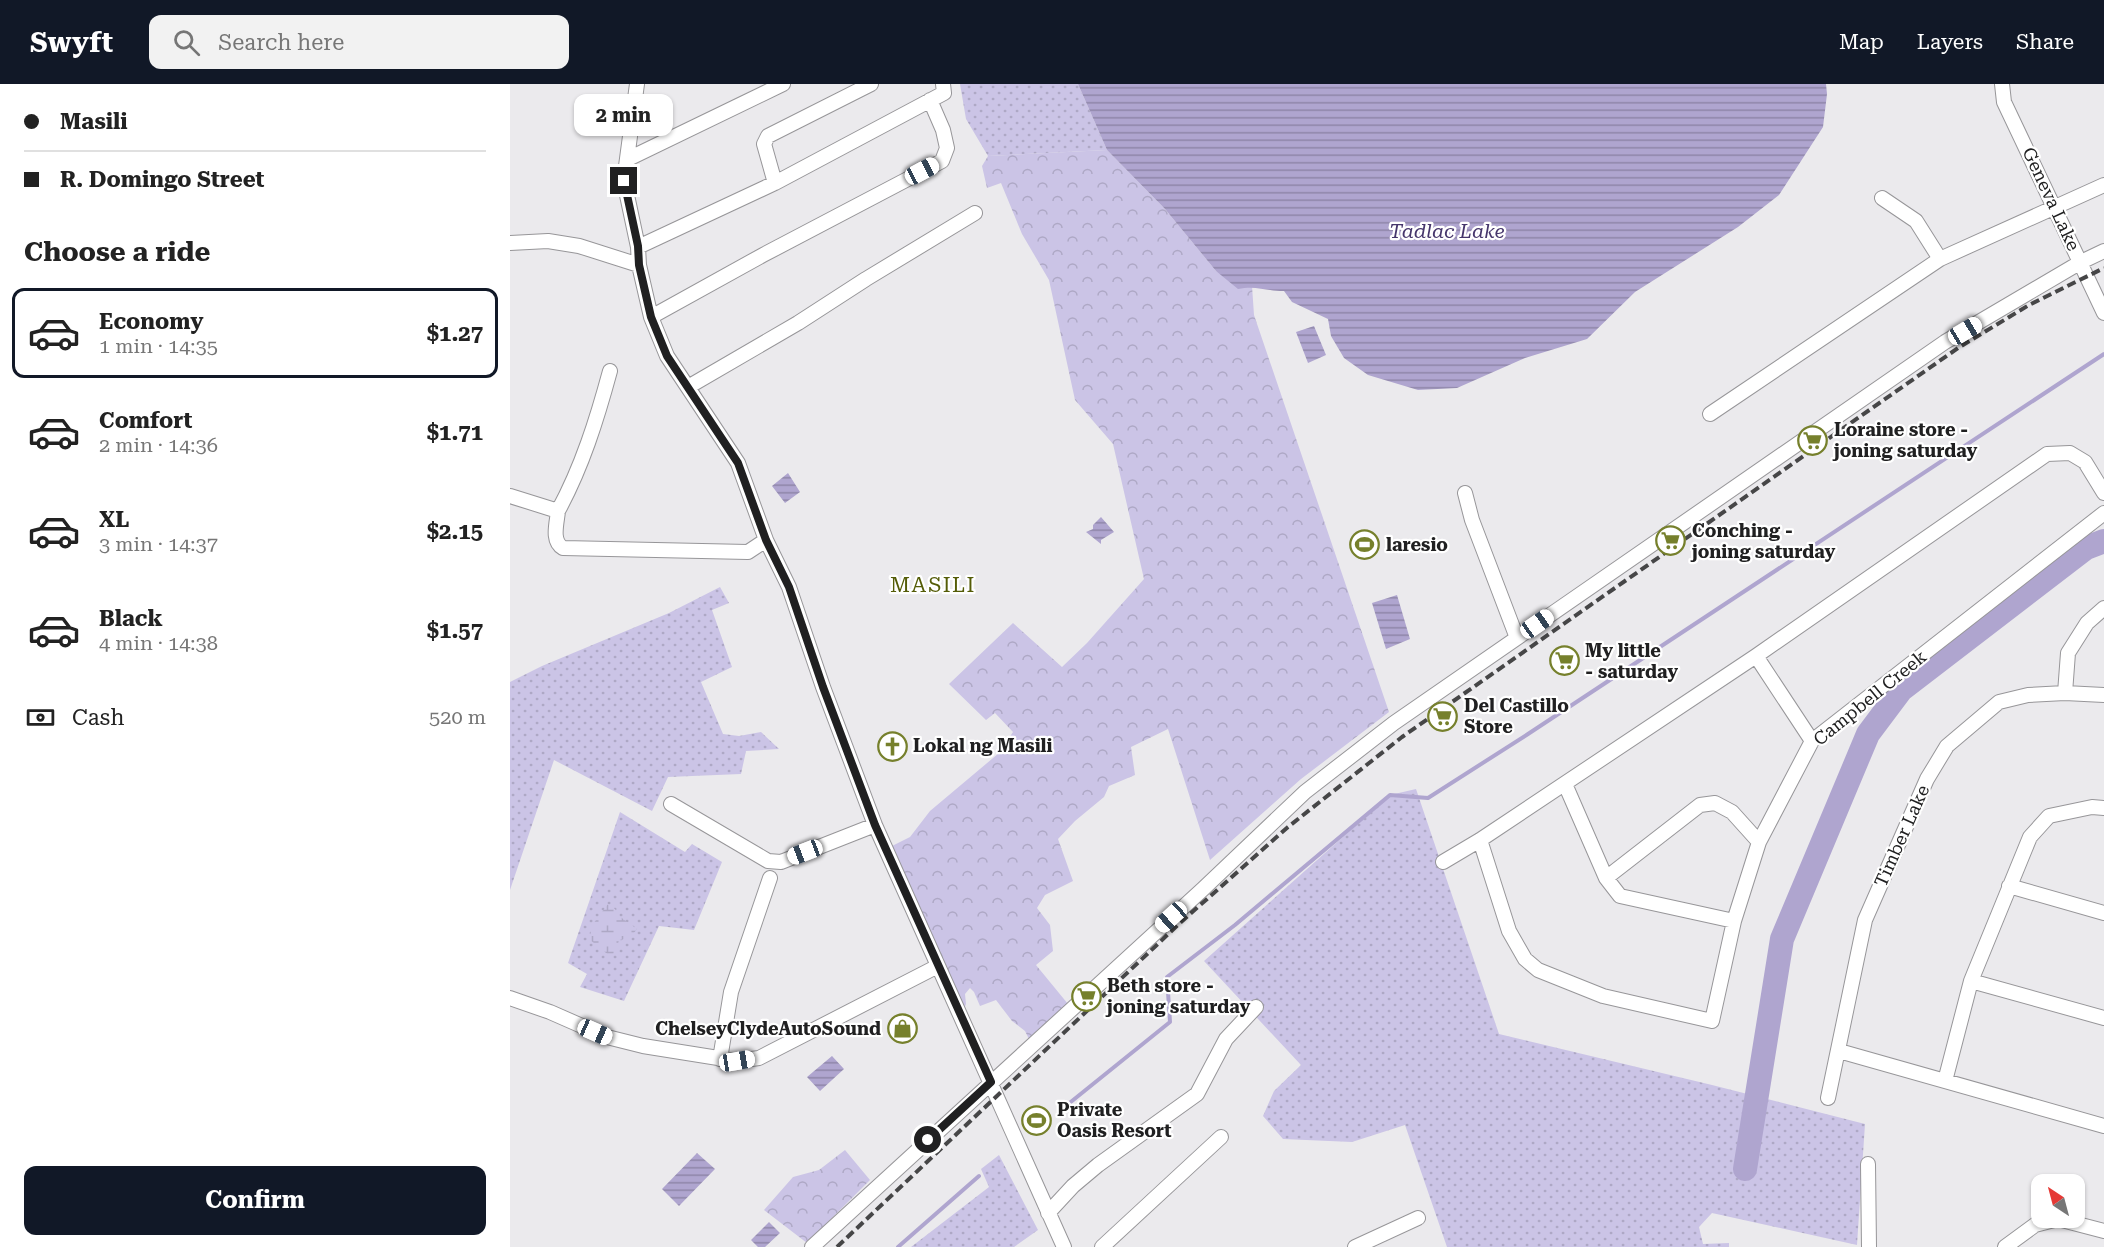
<!DOCTYPE html>
<meta charset="utf-8">
<style>
body{margin:0;font-family:"Roboto Serif",serif;background:#f2f2f2;color:#222;height:100vh;display:flex;flex-direction:column;font-size:22px;white-space:nowrap}
*{box-sizing:border-box;margin:0}
p{font-size:20px;color:#767676}
.icon{flex:none;width:33px;height:33px;fill:none;stroke:currentColor;stroke-width:2;stroke-linecap:round;stroke-linejoin:round}
.map{position:relative;flex:1;overflow:hidden}
.sheet{display:flex;flex-direction:column;background:#fff;width:510px}
.sheet>*{flex:none}
.hud{display:grid;align-content:center;height:132px;padding:0 24px;background:#fff}
.needle{width:39px;rotate:324deg}
.controls{position:absolute;left:1521px;top:1090px;display:grid;gap:12px}
.controls a{display:grid;place-items:center;width:54px;height:54px;border-radius:12px;background:#fff;box-shadow:0 2px 4px #0004;font-size:30px}
.end{position:absolute;width:27px;height:27px;margin:-14px;border:8px solid #202021;background:#fff;box-shadow:0 0 0 3px #fff}
.from{border-radius:50%}
.bubble{position:absolute;height:42px;border-radius:12px;background:#fff;box-shadow:0 2px 4px #0004;font-size:20px;font-weight:700;line-height:42px;text-align:center}
.car{position:absolute;width:18px;height:36px;margin:-18px -9px;border-radius:8px;box-shadow:0 0 4px 2px #0007;background:linear-gradient(#fff 24%,#345 0 40%,#fff 0 76%,#345 0 86%,#fff 0)}
.hud b{display:flex;align-items:center;gap:21px;height:57px;font-size:22px}
.hud b+b{border-top:2px solid #e0e0e0}
.hud i{width:15px;height:15px;background:#222}
ul{padding:0;list-style:none}
li{display:flex;align-items:center;gap:18px;height:90px;margin:0 12px 9px;padding:0 12px;border:3px solid transparent;border-radius:12px}
li div{flex:1}
li b{display:block;font-size:22px}
li em{font-style:normal;font-weight:700}
li.active{border-color:#111827}
li>.icon{width:54px;height:54px;stroke-width:1.5}
h2{padding:0 24px;font-size:27px;line-height:72px}
.pay{display:flex;align-items:center;gap:15px;height:66px;padding:0 24px;font-size:22px}
.pay p{margin-inline-start:auto}
.cta{display:flex;gap:12px;margin-top:auto;padding:12px 24px}
.cta a{flex:1;height:69px;border-radius:12px;background:#111827;color:#fff;font-size:24px;font-weight:700;line-height:69px;text-align:center}
header{display:flex;align-items:center;gap:36px;box-sizing:border-box;height:84px;padding:0 30px;background:#111827;color:#fff}
header strong{font-size:28px}
nav{display:flex;gap:33px;margin-inline-start:auto;font-size:21px}
.search{width:420px;height:54px;background:#f2f2f2;display:flex;align-items:center;gap:15px;box-sizing:border-box;padding:0 21px;border-radius:12px;color:#767676;font-size:22px}
main{display:flex;flex:1;min-height:0}
.map>svg:first-child{display:block}
.grass{fill:url(#grass-dots)}
.forest{fill:url(#forest-crowns)}
.wetland{fill:url(#wetland-marsh)}
.water{fill:url(#water-rules)}
.lines{fill:none;stroke-linecap:round;stroke-linejoin:round}
.stream{stroke:#afa5cf;stroke-width:4}
.river{stroke:#afa5cf;stroke-width:24}
.minor-casing{stroke:#979699;stroke-width:16}
.minor{stroke:#fff;stroke-width:14}
.rail{stroke:#464647;stroke-width:4;stroke-dasharray:9 4.5;stroke-linecap:butt}
.route{stroke:#202021;stroke-width:8}
.labels{text-anchor:middle;stroke-width:4.5;stroke-linejoin:round;paint-order:stroke}
.street-label{font-size:18px;fill:#202021;stroke:#fff}
.poi-label{font-size:18px;font-weight:bold;fill:#202021;stroke:#fff;text-anchor:start}
.water-label{font-size:20px;font-style:italic;fill:#46366c;stroke:#fff}
.quarter-label{font-size:21px;letter-spacing:1.5px;fill:#545c07;stroke:#fff}
</style>
<header>
<strong>Swyft</strong>
<div class="search"><svg class="icon" aria-label="search" viewBox="0 0 24 24"><circle cx="10" cy="10" r="6"/><path d="M15 15l6 6"/></svg>Search here</div>
<nav><a>Map</a><a>Layers</a><a>Share</a></nav>
</header>
<main>
<section class="sheet">
<div class="hud">
<b><i class="from"></i>Masili</b>
<b><i></i>R. Domingo Street</b>
</div>
<h2>Choose a ride</h2>
<ul>
<li class="active"><svg class="icon" aria-label="car" viewBox="0 0 24 24"><path d="M5 17H2v-5l4-1 3-4h7l3 4 3 1v5h-3M9 17h6M6 11h13"/><circle cx="7" cy="17" r="2"/><circle cx="17" cy="17" r="2"/></svg><div><b>Economy</b><p>1 min · 14:35</p></div><em>$1.27</em></li>
<li><svg class="icon" aria-label="car" viewBox="0 0 24 24"><path d="M5 17H2v-5l4-1 3-4h7l3 4 3 1v5h-3M9 17h6M6 11h13"/><circle cx="7" cy="17" r="2"/><circle cx="17" cy="17" r="2"/></svg><div><b>Comfort</b><p>2 min · 14:36</p></div><em>$1.71</em></li>
<li><svg class="icon" aria-label="car" viewBox="0 0 24 24"><path d="M5 17H2v-5l4-1 3-4h7l3 4 3 1v5h-3M9 17h6M6 11h13"/><circle cx="7" cy="17" r="2"/><circle cx="17" cy="17" r="2"/></svg><div><b>XL</b><p>3 min · 14:37</p></div><em>$2.15</em></li>
<li><svg class="icon" aria-label="car" viewBox="0 0 24 24"><path d="M5 17H2v-5l4-1 3-4h7l3 4 3 1v5h-3M9 17h6M6 11h13"/><circle cx="7" cy="17" r="2"/><circle cx="17" cy="17" r="2"/></svg><div><b>Black</b><p>4 min · 14:38</p></div><em>$1.57</em></li>
</ul>
<div class="pay"><svg class="icon" aria-label="cash" viewBox="0 0 24 24"><path d="M3 7h18v10H3z"/><circle cx="12" cy="12" r="2"/></svg>Cash<p>520 m</p></div>
<div class="cta"><a>Confirm</a></div>
</section>
<div class="map">
<svg width="1594" height="1163" viewBox="0 0 1594 1163">
<defs>
<pattern id="grass-dots" width="8" height="8" patternUnits="userSpaceOnUse" patternTransform="scale(1.5)"><rect width="8" height="8" fill="#cbc4e6"/><path d="M2 2h.1M6 6h.1" fill="none" stroke="#aea8c5" stroke-width="1.8" stroke-linecap="round"/></pattern>
<pattern id="forest-crowns" width="20" height="18" patternUnits="userSpaceOnUse" patternTransform="scale(1.5)"><rect width="20" height="18" fill="#cbc4e6"/><path d="M2 6a3 3 0 1 1 6 0M12 15a3 3 0 1 1 6 0" fill="none" stroke="#aea8c5"/></pattern>
<pattern id="wetland-marsh" width="20" height="14" patternUnits="userSpaceOnUse" patternTransform="scale(1.5)"><rect width="20" height="14" fill="#cbc4e6"/><path d="M1 5h8M5 5V1M11 12h8M15 12V8" fill="none" stroke="#aea8c5"/></pattern>
<pattern id="water-rules" width="6" height="5" patternUnits="userSpaceOnUse" patternTransform="scale(1.5)"><rect width="6" height="5" fill="#afa5cf"/><path d="M0 2.5h6" fill="none" stroke="#8e86a8"/></pattern>
</defs>
<rect width="100%" height="100%" fill="#ebeaed"/>
<path class="grass" d="M450,0H568L597,66L478,72L456,35Z
M210,503L219,519L202,526L222,583L191,598L213,650L229,652L251,648L269,665L236,667L231,690L158,693L142,727L44,676L0,806V598L32,582L159,529Z
M906,705L989,950L1202,1001L1355,1040L1347,1161L1202,1129L1189,1143L1193,1160L1219,1159V1163H937L895,1041L842,1058L773,1055L753,1032L764,1007L791,981L694,877L880,711Z
M110,728L175,768L182,760L212,778L184,846L149,842L114,917L70,903L77,890L58,879Z
M489,1071L528,1146L504,1163H401L479,1103L471,1085Z"/>
<path class="forest" d="M597,66L655,125L706,187L742,202L744,231L879,628L791,695L700,776L658,645L621,663L625,691L599,702L594,713L565,737L548,755L563,797L535,811L527,824L540,841L543,867L526,881L558,920L520,957L515,947L502,937L486,916L470,922L464,908L460,904L455,910L456,920L452,930L376,765L400,753L420,727L489,669L503,648L485,629L476,636L439,600L503,539L552,583L577,559L634,495L603,360L565,316L539,196L512,150L491,99L477,104L472,82L478,72Z
M335,1066L360,1096L297,1159L254,1126L283,1093L309,1086Z"/>
<path class="wetland" d="M98,820L105,825L109,832L127,845L120,854L109,856L106,867L101,873L79,855L83,840Z"/>
<path class="water" d="M568,0H1316L1317,10L1313,43L1269,111L1228,143L1125,208L1077,255L1015,274L947,304L908,306L858,291L834,274L821,252L818,235L782,218L774,207C755,207 746,201 728,205L706,187L655,125L597,66Z
M804,242L816,271L798,279L786,248Z
M278,389L290,408L275,419L262,402Z
M591,433L604,448L591,456V460L576,448L583,445V441Z
M887,511L900,555L876,565L862,519Z
M322,972L334,985L310,1007L297,993Z
M187,1069L205,1085L169,1122L152,1105Z
M259,1138L270,1149L255,1163H248L241,1156Z"/>
<g class="lines">
<path class="stream" d="M557,1021L660,938L657,893L725,841L880,711L918,714L1018,650L1594,270
M388,1163L469,1092"/>
<path class="river" d="M1235,1085L1272,855L1358,650L1391,606L1576,464L1594,457"/>
<defs>
<path id="minor" d="M127,0L114,97L128,163L129,181L141,233L157,272L228,379L256,456L279,503L313,603L365,741L554,1163
M1492,0L1494,18L1594,229
M118,75L273,0
M265,99L254,60L258,52L361,0
M1372,114L1406,137L1430,175
M0,159L38,157L69,162L129,181
M128,163L265,99L434,9L433,0
M141,233L253,171L432,77L437,64L433,46L420,16
M178,303L288,239L356,195L465,129
M1200,330L1430,175L1594,101
M955,409L962,436L1007,554
M0,412L48,427C47,439 41,457 53,464L238,468L256,456
M48,427C72,383 87,335 100,287
M1246,572L1302,657
M1555,609L1558,569L1577,539L1594,524
M1055,700L1096,794L1110,812L1224,837
M161,720L258,777L271,778L365,741
M970,756L999,847L1015,875L1028,886L1093,912L1202,937L1224,837L1249,758L1302,657L1594,429
M933,778L970,756L1246,572L1537,370L1560,369L1575,378L1594,409
M1096,794L1190,721L1205,719L1222,728L1249,758
M1499,802L1594,829
M1461,897L1594,934
M0,914L40,928L97,953L133,962L227,977L249,974L428,882
M1329,967L1594,1042
M210,975L221,908L260,794
M1435,997L1461,897L1520,753L1539,732L1582,723L1594,724
M1318,1014L1355,836L1417,695L1437,662L1489,618L1518,611L1555,609L1594,611
M1358,1080L1359,1163
M538,1129L563,1102L588,1081L687,1010L716,955L746,923
M302,1163L693,805L795,708L884,639L1435,258L1571,178L1594,167
M592,1163L711,1053
M845,1163L908,1134
M1495,1163L1525,1141L1548,1135L1594,1147"/>
</defs>
<use href="#minor" class="minor-casing"/>
<use href="#minor" class="minor"/>
<path class="rail" d="M327,1163L670,839L778,743L892,653L1448,264L1519,221L1594,184"/>
</g>
<g class="lines">
<path class="route" d="M114,97L128,162L129,181L141,233L157,272L228,379L256,456L279,503L313,603L365,741L481,998L418,1056"/>
</g>
<defs>
<symbol id="supermarket-ring" viewBox="-11 -11 22 22"><circle r="9.5" fill="#fff" stroke="#76802c" stroke-width="1.5"/><path d="M-6-5.5h2.5l.6 2H6L4.5 2H-2.5L-4.4-4H-6ZM-1.5 3.2a1.3 1.3 0 1 0 .1 0ZM3 3.2a1.3 1.3 0 1 0 .1 0Z" fill="#76802c"/></symbol>
<symbol id="stadium-ring" viewBox="-11 -11 22 22"><circle r="9.5" fill="#fff" stroke="#76802c" stroke-width="1.5"/><path d="M0-5a6.5 5 0 1 0 0 10a6.5 5 0 1 0 0-10ZM-3.5-1.8h7v3.6h-7Z" fill="#76802c"/></symbol>
<symbol id="church-ring" viewBox="-11 -11 22 22"><circle r="9.5" fill="#fff" stroke="#76802c" stroke-width="1.5"/><path d="M-1.2-6h2.4v3.5h3.3v2.4h-3.3V6h-2.4V-.1h-3.3v-2.4h3.3Z" fill="#76802c"/></symbol>
<symbol id="shop-ring" viewBox="-11 -11 22 22"><circle r="9.5" fill="#fff" stroke="#76802c" stroke-width="1.5"/><path d="M-5-2.5h2.3a2.7 3.5 0 0 1 5.4 0H5L5.5 6h-11ZM-1.5-2.5h3a1.5 2.3 0 0 0-3 0Z" fill="#76802c"/></symbol>
</defs>
<g fill-rule="evenodd">
<use href="#supermarket-ring" x="1286" y="340" width="33" height="33"/>
<use href="#supermarket-ring" x="1144" y="440" width="33" height="33"/>
<use href="#stadium-ring" x="838" y="444" width="33" height="33"/>
<use href="#supermarket-ring" x="1038" y="560" width="33" height="33"/>
<use href="#supermarket-ring" x="916" y="616" width="33" height="33"/>
<use href="#church-ring" x="366" y="646" width="33" height="33"/>
<use href="#supermarket-ring" x="560" y="896" width="33" height="33"/>
<use href="#shop-ring" x="376" y="928" width="33" height="33"/>
<use href="#stadium-ring" x="510" y="1020" width="33" height="33"/>
</g>
<g class="labels">
<g class="street-label">
<text transform="translate(1541 115) rotate(65)" y="6">Geneva Lake</text>
<text transform="translate(1360 614) rotate(-39)" y="6">Campbell Creek</text>
<text transform="translate(1392 752) rotate(-66)" y="6">Timber Lake</text>
</g>
<g class="poi-label">
<text x="1324" y="352">Loraine store -<tspan x="1324" dy="21">joning saturday</tspan></text>
<text x="1182" y="453">Conching -<tspan x="1182" dy="21">joning saturday</tspan></text>
<text x="876" y="467">laresio</text>
<text x="1075" y="573">My little<tspan x="1075" dy="21">- saturday</tspan></text>
<text x="954" y="628">Del Castillo<tspan x="954" dy="21">Store</tspan></text>
<text x="403" y="668">Lokal ng Masili</text>
<text x="597" y="908">Beth store -<tspan x="597" dy="21">joning saturday</tspan></text>
<text x="371" y="951" text-anchor="end">ChelseyClydeAutoSound</text>
<text x="547" y="1032">Private<tspan x="547" dy="21">Oasis Resort</tspan></text>
</g>
<g class="water-label">
<text x="937" y="154">Tadlac Lake</text>
</g>
<g class="quarter-label">
<text x="423" y="508">MASILI</text>
</g>
</g>
</svg>
<div class="controls">
<a><svg class="needle" viewBox="-14 -14 28 28"><path d="M0-13l5 13h-10z" fill="#e53935"/><path d="M0 13l5-13h-10z" fill="#767676"/></svg></a>
</div>
<i class="end from" style="left:418px;top:1056px"></i>
<i class="end" style="left:114px;top:97px"></i>
<div class="bubble" style="left:64px;top:10px;width:99px">2 min</div>
<i class="car" style="left:412px;top:87px;rotate:62deg"></i>
<i class="car" style="left:1455px;top:247px;rotate:59deg"></i>
<i class="car" style="left:1027px;top:540px;rotate:55deg"></i>
<i class="car" style="left:295px;top:768px;rotate:249deg"></i>
<i class="car" style="left:661px;top:833px;rotate:228deg"></i>
<i class="car" style="left:85px;top:948px;rotate:114deg"></i>
<i class="car" style="left:227px;top:977px;rotate:81deg"></i>
</div>
</main>
